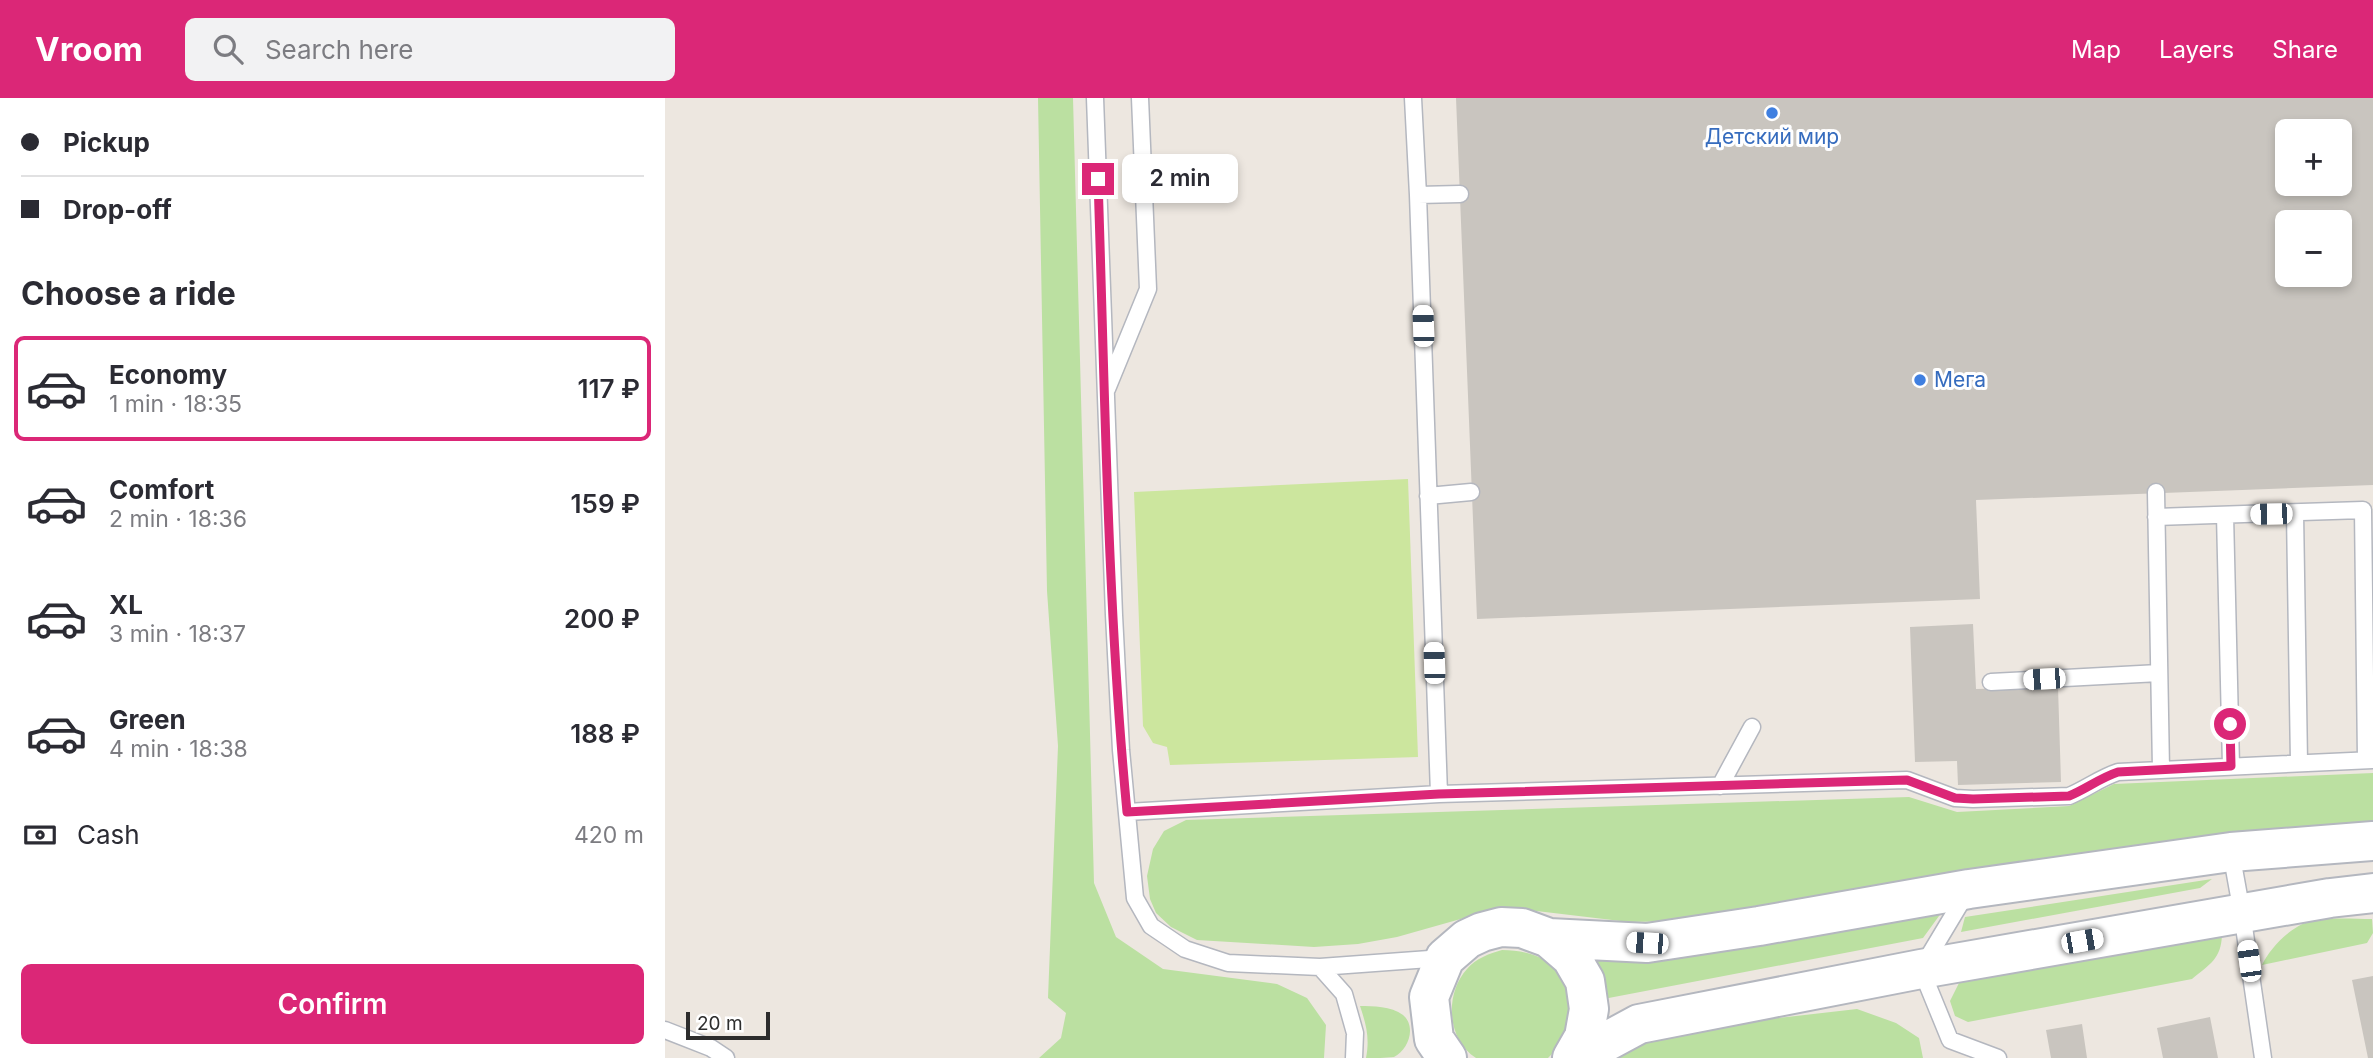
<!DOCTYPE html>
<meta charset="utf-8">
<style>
body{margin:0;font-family:Inter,sans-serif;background:#f2f2f3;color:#2b2b33;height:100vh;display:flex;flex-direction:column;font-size:26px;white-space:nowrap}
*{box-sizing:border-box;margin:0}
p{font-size:23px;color:#7c7c81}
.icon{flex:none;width:38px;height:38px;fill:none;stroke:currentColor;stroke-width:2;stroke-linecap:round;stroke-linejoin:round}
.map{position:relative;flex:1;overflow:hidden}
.side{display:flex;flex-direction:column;background:#fff;width:665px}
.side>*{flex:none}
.top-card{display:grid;align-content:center;height:154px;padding:0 21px;background:#fff}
.fabs{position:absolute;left:1610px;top:21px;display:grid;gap:14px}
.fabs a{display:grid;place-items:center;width:77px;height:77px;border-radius:10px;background:#fff;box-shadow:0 4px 10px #0003;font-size:35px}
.scale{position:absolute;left:21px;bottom:18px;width:84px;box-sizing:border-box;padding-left:7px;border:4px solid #2d2d2d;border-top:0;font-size:19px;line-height:24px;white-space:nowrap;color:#2d2d2d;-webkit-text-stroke:5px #fff;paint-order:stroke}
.end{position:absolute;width:32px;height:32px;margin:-16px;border:9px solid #db2777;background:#fff;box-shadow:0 0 0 4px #fff}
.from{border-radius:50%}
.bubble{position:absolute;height:49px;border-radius:10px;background:#fff;box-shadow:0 4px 10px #0003;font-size:23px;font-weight:600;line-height:49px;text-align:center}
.car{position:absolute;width:21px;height:42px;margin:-21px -10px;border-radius:9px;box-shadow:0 0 5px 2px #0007;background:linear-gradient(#fff 24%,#345 0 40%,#fff 0 76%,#345 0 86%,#fff 0)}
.top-card b{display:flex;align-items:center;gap:24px;height:66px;font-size:26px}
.top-card b+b{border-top:2px solid #e1e1e2}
.top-card i{width:18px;height:18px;background:#2b2b33}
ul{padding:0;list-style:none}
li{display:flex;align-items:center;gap:21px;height:105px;margin:0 14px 10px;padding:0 7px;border:4px solid transparent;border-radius:10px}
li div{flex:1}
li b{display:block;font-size:26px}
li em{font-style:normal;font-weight:600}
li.on{border-color:#db2777}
li>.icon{width:63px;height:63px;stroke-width:1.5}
h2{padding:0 21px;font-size:32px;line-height:84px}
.pay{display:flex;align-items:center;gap:18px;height:77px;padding:0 21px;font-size:26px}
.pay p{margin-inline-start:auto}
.primary-button{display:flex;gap:14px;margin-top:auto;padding:14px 21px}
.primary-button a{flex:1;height:80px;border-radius:10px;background:#db2777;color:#fff;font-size:28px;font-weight:600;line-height:80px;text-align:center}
header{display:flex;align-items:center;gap:42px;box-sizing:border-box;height:98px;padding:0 35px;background:#db2777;color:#fff}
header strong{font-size:33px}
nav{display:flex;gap:38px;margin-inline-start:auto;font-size:24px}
.search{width:490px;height:63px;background:#f2f2f3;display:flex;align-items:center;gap:18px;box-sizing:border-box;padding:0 24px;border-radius:10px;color:#7c7c81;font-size:26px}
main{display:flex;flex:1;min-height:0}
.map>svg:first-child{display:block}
.green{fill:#bbe0a1}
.pitch{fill:#cce69e}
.building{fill:#c9c5bf;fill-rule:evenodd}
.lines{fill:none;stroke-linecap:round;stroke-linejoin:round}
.lane-casing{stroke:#b4b7bf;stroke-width:19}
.secondary-casing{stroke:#b4b7bf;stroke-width:42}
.lane{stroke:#fff;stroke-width:16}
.secondary{stroke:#fff;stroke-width:38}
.route{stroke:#db2777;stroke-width:9}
.shop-dot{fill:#3f7fe0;stroke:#fff;stroke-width:2.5}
.labels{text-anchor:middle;stroke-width:6;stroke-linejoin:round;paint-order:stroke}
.shop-label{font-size:21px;fill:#366cbe;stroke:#fff}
</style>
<header>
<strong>Vroom</strong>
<div class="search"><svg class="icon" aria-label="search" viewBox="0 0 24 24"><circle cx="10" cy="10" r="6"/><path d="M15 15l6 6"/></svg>Search here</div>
<nav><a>Map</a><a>Layers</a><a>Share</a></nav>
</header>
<main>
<section class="side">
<div class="top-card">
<b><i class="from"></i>Pickup</b>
<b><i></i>Drop-off</b>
</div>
<h2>Choose a ride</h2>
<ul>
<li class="on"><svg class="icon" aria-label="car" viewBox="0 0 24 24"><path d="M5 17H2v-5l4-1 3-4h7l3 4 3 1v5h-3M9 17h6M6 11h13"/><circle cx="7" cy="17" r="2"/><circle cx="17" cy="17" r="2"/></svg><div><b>Economy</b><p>1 min · 18:35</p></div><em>117 ₽</em></li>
<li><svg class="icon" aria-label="car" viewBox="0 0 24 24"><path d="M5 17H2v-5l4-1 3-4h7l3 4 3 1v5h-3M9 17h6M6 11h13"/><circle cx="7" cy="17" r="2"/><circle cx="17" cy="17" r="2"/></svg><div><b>Comfort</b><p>2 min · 18:36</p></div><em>159 ₽</em></li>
<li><svg class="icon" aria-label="car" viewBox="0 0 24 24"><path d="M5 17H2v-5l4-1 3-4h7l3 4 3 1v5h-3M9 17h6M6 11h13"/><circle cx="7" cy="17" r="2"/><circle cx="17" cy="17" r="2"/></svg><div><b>XL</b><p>3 min · 18:37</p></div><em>200 ₽</em></li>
<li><svg class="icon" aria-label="car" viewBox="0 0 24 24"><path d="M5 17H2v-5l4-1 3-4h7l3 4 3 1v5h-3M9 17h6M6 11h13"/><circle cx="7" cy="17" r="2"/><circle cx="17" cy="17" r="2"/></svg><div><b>Green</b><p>4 min · 18:38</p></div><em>188 ₽</em></li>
</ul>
<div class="pay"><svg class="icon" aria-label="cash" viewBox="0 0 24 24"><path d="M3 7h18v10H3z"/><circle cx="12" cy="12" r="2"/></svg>Cash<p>420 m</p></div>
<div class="primary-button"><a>Confirm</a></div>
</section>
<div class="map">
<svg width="1708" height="960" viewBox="0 0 1708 960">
<rect width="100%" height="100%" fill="#ede7e0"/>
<path class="green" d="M373,0H408L429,785L451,839L498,871L612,886L642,900L661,927L659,960H374L396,940L401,915L383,900L393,648L382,493Z
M1708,675V724L1535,740L1017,823L964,824L838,809L732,839L693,846L649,849L532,842L506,829L491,815L485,801L482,778L488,751L499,733L521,722L1244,699L1292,714L1404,708L1449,686Z
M1547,781L1535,790L1296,834L1300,819Z
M1282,807L1258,840L928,903L919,854Z
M1707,821L1708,835L1702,845L1597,867C1605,850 1626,828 1646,823C1665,819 1688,821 1707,821Z
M1557,837C1556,861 1545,866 1527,881L1303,924L1290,918L1285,903L1294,885Z
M837,852C880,852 913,875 903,922C901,929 901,938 898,944C895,949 888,955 883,960H811C781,941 780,895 802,871C811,860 824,856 837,852Z
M695,908C708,908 726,908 738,917C752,929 743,952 729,959C721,960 710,960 701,960C705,940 701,926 695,908Z
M1192,911L1231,925L1254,940L1258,960H937L960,949L1096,922Z"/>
<path class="pitch" d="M743,381L753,659L505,667L502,649L488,645L478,628L469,394Z"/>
<path class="building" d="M791,0H1708V387L1311,402L1315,501L812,521ZM1622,33H1675V86H1622ZM1622,124H1675V177H1622Z
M1308,526L1311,591L1393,589L1396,684L1293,687L1292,663L1250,664L1245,529Z
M1708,878V960H1703L1687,882Z
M1545,919L1553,960H1498L1492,930Z
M1417,926L1422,960H1386L1381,932Z"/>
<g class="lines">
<defs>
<path id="lane" d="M430,0L449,517L456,652L470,800L486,828L520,851L563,865L655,869L778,860
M748,0L753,97
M442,291L483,191L475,0
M1491,394L1496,671
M763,398L806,394
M1630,415L1634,665
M1560,417L1566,668
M1491,419L1698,412L1701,662
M1326,584L1494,575
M1055,688L1087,629
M774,696L1242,682L1290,700L1308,701L1404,698C1421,691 1435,680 1453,674L1708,662
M462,714L774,696L753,97L795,96
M1566,754L1577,815L1598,960
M1301,796L1256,871L1285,942L1333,960
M655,869L679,896L690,935L689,960
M0,932L46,950L61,960"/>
<path id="secondary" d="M884,840L906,859L920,883L924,911L919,939L907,960
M782,960L769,941L764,899L780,860L802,841L817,834L836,829L857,830L884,840L982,845L1094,828L1304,791L1566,754L1708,743
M911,960L974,926L1256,871L1665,800L1708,795"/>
</defs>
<use href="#lane" class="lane-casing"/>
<use href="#secondary" class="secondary-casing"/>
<use href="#lane" class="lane"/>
<use href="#secondary" class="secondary"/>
</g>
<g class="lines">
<path class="route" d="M433,81C440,292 442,504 462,714L774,696L1242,682L1290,700L1308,701L1404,698C1421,691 1435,680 1453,674L1566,668L1565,626"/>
</g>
<g class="shop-dot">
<circle cx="1107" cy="15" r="7"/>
<circle cx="1255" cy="282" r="7"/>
</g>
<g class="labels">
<g class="shop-label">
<text x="1107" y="46">Детский мир</text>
<text x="1269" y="289" text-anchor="start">Мега</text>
</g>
</g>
</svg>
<div class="fabs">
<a>+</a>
<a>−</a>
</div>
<div class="scale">20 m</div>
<i class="end from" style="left:1565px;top:626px"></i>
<i class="end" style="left:433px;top:81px"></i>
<div class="bubble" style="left:457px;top:56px;width:116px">2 min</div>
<i class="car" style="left:758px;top:228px;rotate:358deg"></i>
<i class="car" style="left:1606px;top:416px;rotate:269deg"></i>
<i class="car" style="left:769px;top:565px;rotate:358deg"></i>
<i class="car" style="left:1379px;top:581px;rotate:267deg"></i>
<i class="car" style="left:1417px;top:843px;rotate:80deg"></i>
<i class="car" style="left:982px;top:845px;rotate:273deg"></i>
<i class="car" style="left:1584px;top:863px;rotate:352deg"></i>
</div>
</main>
